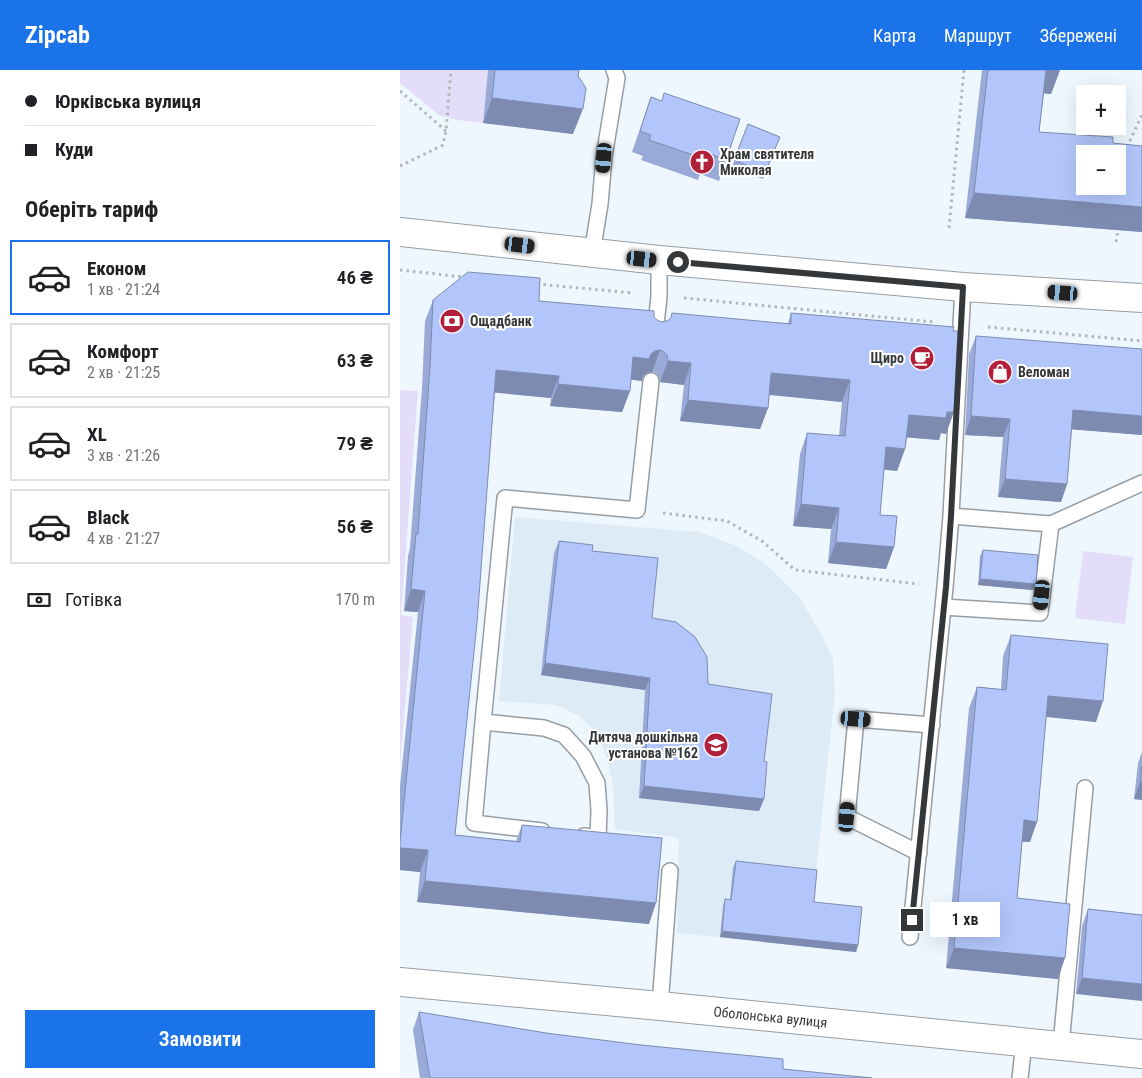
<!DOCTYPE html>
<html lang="uk">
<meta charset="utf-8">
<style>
body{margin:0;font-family:"Roboto Condensed",sans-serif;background:#f2f2f2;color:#202124;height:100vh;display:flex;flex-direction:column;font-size:19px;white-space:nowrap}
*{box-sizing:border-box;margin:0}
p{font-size:16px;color:#757577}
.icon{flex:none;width:28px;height:28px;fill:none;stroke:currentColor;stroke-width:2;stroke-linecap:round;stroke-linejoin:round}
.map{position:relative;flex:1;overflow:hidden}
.panel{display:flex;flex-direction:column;background:#fff;width:400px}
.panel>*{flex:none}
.top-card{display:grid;align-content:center;height:110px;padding:0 25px;background:#fff}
.buttons{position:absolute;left:676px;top:15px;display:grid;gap:10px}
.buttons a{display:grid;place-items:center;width:50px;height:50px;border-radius:0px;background:#fff;box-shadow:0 5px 20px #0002;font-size:25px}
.end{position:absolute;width:22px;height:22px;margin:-11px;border:6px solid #35383b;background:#fff;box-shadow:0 0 0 2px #fff}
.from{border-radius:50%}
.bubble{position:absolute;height:35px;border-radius:0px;background:#fff;box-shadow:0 5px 20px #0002;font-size:16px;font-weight:600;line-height:35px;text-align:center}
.car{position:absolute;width:15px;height:30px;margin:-15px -8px;border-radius:6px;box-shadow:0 0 4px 1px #0007;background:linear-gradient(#222 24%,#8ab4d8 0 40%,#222 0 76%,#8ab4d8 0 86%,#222 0)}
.top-card b{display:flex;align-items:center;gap:18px;height:48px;font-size:19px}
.top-card b+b{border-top:1px solid #e0e0e0}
.top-card i{width:12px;height:12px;background:#202124}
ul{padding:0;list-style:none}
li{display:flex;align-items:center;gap:15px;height:75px;margin:0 10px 8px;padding:0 15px;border:2px solid #e0e0e0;border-radius:0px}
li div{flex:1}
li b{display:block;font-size:19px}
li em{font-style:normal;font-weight:600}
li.current{border-color:#1a73e8}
li>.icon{width:45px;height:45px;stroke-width:1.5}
h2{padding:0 25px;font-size:22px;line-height:60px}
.pay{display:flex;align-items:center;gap:12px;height:55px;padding:0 25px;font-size:19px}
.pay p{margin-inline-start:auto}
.button{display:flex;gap:10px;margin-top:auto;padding:10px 25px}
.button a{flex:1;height:58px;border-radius:0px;background:#1a73e8;color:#fff;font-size:20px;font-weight:600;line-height:58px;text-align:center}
header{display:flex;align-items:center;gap:30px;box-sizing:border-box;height:70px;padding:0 25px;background:#1a73e8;color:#fff}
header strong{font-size:24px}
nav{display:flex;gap:28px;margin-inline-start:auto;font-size:18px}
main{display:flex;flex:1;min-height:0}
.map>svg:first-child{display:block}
.built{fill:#ddebf7}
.green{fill:#e3ddf9}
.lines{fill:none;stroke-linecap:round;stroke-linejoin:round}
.service-casing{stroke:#969da3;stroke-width:18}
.minor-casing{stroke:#969da3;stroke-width:30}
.path{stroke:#b0b6bc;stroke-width:3;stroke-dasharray:2.5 4;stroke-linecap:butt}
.service{stroke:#fff;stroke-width:15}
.minor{stroke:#fff;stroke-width:28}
.wall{fill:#99aad8}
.shaded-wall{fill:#7d8bb0}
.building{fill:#b2c6fb;stroke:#7d8bb0;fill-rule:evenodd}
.route{stroke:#35383b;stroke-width:6}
.labels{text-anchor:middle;stroke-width:4;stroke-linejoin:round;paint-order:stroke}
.poi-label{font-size:14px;font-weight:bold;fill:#35383b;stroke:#fff;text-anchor:start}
.street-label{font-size:14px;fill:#35383b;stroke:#fff}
</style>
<header>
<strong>Zipcab</strong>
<nav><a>Карта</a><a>Маршрут</a><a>Збережені</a></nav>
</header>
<main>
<section class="panel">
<div class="top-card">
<b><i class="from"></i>Юрківська вулиця</b>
<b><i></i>Куди</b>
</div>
<h2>Оберіть тариф</h2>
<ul>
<li class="current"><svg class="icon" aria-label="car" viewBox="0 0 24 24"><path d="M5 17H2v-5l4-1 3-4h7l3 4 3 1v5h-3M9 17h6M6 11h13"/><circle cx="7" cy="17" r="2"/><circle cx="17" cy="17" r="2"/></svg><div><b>Економ</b><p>1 хв · 21:24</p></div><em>46 ₴</em></li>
<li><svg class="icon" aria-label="car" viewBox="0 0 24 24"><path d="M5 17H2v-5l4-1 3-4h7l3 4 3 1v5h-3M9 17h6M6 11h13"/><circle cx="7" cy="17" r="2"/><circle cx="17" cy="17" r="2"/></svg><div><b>Комфорт</b><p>2 хв · 21:25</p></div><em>63 ₴</em></li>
<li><svg class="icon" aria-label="car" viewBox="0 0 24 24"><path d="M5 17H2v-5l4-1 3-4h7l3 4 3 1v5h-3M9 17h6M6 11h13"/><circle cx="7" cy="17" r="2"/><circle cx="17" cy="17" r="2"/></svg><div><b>XL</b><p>3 хв · 21:26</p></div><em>79 ₴</em></li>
<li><svg class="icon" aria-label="car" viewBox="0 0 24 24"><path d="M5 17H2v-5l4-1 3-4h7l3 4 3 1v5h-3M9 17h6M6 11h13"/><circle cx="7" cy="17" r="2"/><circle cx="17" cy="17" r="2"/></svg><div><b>Black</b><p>4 хв · 21:27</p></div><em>56 ₴</em></li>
</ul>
<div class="pay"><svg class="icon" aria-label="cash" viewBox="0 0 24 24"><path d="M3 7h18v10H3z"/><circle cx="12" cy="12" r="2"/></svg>Готівка<p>170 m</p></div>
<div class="button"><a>Замовити</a></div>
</section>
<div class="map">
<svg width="742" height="1008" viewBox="0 0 742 1008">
<rect width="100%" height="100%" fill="#eff7fe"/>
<path class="built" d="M115,447L299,462L337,476L366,494L400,528L421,564L433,589L435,624L412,838L460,843L456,882L277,863L279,768L215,759L213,716L207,688L196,662L180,646L156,635L99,631Z"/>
<path class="green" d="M0,0H88L83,53L57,50L39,45L0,13Z
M0,320L18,321L1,545L13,547L0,695Z
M683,481L733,487L725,554L675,548Z"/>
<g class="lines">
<defs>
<path id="service" d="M192,183L200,134L204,87L217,8L214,0
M255,264L259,226V190
M651,454L742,413
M543,537L640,543L651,454L551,446
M83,652L144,658L164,665L183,686L197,713L199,740L198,768L184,766
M142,761L74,753L83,652L105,428L237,440L251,311
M519,783L447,747L456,649L532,655
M510,867L545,517L551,446L563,217
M260,936L270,801
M661,975L685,718
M620,1008L624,972"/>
<g id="minor">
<path d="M0,162L259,190L563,217L742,228"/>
<path id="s1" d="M0,912L260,936L742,984"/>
</g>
</defs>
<use href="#service" class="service-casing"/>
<use href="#minor" class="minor-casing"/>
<path class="path" d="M0,21L46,61
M727,77L742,45
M0,96L43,75L46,61L51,0
M549,158L564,0
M716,172L718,160
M0,200L64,207
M137,214L233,223
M284,228L534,252
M588,257L742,271
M263,443L327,451L362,471L395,500L519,514"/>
<use href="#service" class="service"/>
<use href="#minor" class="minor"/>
</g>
<path class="wall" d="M88,0H179L173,64L83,53Z
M582,0H660L651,24L644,23L639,62L713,73L742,76V162L565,148Z
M251,27L326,90L319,111L300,104L298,110L241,90L243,86L232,82Z
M348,54L380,67L363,109L332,97Z
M33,230L139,231L254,247L257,250L261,252L388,253L391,243L546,364L541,363L539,370L507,367L505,379L497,401L484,399L480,445L494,477L486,499L428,493L431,459L393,456L400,384L407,363L439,366L442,332L369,325L368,338L360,359L280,351L284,315L260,312L259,307L256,303L252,302L247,303L243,306L242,311L231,309L230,321L222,342L150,336L151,328L95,322L55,765L116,771L122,755L249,854L17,832L20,802L0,800V716L18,542L4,541L8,486L10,478L22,318L25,251Z
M576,266L742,365L672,359L667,414L661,432L598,427L603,367L565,365L569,284Z
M159,471L192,481L252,548L308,614L364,691V729L359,741L239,728L245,620L141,605L154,483Z
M583,480L633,520L578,515L580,486Z
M611,565L696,652L646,647L630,772H622L617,828L658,909L546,898L569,638L577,617L601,619L603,586Z
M742,682V730L734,729L738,693Z
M336,791L414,832L458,875L456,882L320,867L323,836L325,829L330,830L333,797Z
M688,839L742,845L676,924L682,856Z
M19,942L146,963L383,999L472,1008H20L13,960Z"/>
<path class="shaded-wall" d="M646,0H660L651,24L638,23Z
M92,28L183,39L173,64L83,53Z
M574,123L742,137V162L565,148Z
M260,280L252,302L247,303L243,306L242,311L225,309L233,287L251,284L255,281Z
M268,291L291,293L284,315L260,312Z
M96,300L159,306L151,328L88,322Z
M371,303L450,310L442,332L363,324Z
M158,314L230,321L222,342L150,336Z
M288,330L368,338L360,359L280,351Z
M673,340L742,346V365L667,359Z
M547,342H554L546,364L541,363L539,370L501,367L509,345Z
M571,346L610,349L603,367L565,365Z
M486,377L505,379L497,401L478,399Z
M605,409L667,414L661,432L598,427Z
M401,434L439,438L431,459L393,456Z
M436,472L494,477L486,499L428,493Z
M580,509L636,514L633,520L578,515Z
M11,519L25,521L18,542L4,541Z
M145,593L250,608L245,620L141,605Z
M648,626L703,631L696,652L640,646Z
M740,712H742V730L734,729Z
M244,716L364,729L359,741L239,728Z
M624,750L637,752L630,772L616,771Z
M0,778L28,780L20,802L0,800Z
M25,811L256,833L249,854L17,832Z
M322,861L458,875L456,882L320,867Z
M554,878L665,888L658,909L546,898Z
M682,908L742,914V931L676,924Z"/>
<path class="building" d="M95,0H179L178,6L186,18L183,39L92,28Z
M588,0H646L639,62L713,67V73L742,76V137L574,123ZM685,84H718V116H685Z
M264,23L340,49L326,90L307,83L305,89L249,70L251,65L240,61L251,27L262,31Z
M348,54L380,67L365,103L334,90Z
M68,202L140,208L139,231L254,241V247L257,250L261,252L267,251L271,248L272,243L391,254V243L554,257L553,261H558L554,342H547L546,348L509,345L505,379L486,377L480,445L497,446L494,477L436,472L439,438L401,434L407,363L445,366L450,310L371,303L368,338L288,330L291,293L268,291L267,285L264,282L260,280L255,281L251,284L249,289L233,287L230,321L158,314L159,306L96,300L77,553L55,765L120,772L122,755L262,768L256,833L25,811L28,780L0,778V772L25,521L11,519L16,464H18L30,297L33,230Z
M576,266L742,279V346L673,340L667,414L605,409L610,349L571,346Z
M159,471L193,475L192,481L258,488L252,548L276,552L295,567L307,587L308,614L372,624L364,691L367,692L364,729L244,716L250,608L145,593Z
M583,480L638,485L636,514L580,509Z
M611,565L708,574L703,631L648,626L637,752L624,750L617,828L670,834L665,888L554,878L577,617L606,620Z
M742,696V712H740Z
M336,791L417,800L414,832L462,837L458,875L322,861L325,829L331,830Z
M688,839L742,845V914L682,908Z
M19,942L146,963L241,975L383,989V999L472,1008H30Z"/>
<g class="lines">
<path class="route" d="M278,192L563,217L551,446L546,517L512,850"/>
</g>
<defs>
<symbol id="church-disc" viewBox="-11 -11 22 22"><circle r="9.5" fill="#b21f3a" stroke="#fff"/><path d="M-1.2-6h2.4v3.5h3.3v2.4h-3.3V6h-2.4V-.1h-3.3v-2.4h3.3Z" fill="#fff"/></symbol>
<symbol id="bank-disc" viewBox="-11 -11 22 22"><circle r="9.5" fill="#b21f3a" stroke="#fff"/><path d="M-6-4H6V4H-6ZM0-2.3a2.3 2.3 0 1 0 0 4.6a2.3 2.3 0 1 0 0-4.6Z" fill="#fff"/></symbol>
<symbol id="cafe-disc" viewBox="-11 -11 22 22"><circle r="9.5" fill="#b21f3a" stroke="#fff"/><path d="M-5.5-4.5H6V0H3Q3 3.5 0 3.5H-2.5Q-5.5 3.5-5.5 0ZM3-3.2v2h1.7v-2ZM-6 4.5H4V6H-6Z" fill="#fff"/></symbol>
<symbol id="shop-disc" viewBox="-11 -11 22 22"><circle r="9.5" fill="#b21f3a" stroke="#fff"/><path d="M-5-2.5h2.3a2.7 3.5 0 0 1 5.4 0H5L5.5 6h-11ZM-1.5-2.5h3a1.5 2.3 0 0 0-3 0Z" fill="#fff"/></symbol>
<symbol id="school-disc" viewBox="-11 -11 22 22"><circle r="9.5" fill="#b21f3a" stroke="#fff"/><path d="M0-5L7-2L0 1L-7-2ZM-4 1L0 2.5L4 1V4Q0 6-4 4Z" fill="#fff"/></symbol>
</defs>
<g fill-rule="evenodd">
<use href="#church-disc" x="288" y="78" width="28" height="28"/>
<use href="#bank-disc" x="38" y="237" width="28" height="28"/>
<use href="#cafe-disc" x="508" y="274" width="28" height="28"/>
<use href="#shop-disc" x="586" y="288" width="28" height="28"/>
<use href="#school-disc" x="302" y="661" width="28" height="28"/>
</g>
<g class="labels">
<g class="poi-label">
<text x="320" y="89">Храм святителя<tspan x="320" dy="16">Миколая</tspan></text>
<text x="70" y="256">Ощадбанк</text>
<text x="504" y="293" text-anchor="end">Щиро</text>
<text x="618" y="307">Веломан</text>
<text x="298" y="672" text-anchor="end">Дитяча дошкільна<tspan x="298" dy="16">установа №162</tspan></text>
</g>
<g class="street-label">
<text dy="5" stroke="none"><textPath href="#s1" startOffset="372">Оболонська вулиця</textPath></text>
</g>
</g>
</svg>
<div class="buttons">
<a>+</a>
<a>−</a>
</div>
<i class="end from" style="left:278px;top:192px"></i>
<i class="end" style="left:512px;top:850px"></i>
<div class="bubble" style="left:530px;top:832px;width:70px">1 хв</div>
<i class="car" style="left:204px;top:88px;rotate:185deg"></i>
<i class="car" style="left:120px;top:175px;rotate:97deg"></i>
<i class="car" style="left:242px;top:189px;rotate:96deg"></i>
<i class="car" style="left:663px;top:223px;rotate:274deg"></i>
<i class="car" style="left:642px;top:525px;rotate:186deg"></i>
<i class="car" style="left:456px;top:649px;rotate:95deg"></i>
<i class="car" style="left:447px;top:747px;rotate:5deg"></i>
</div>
</main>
